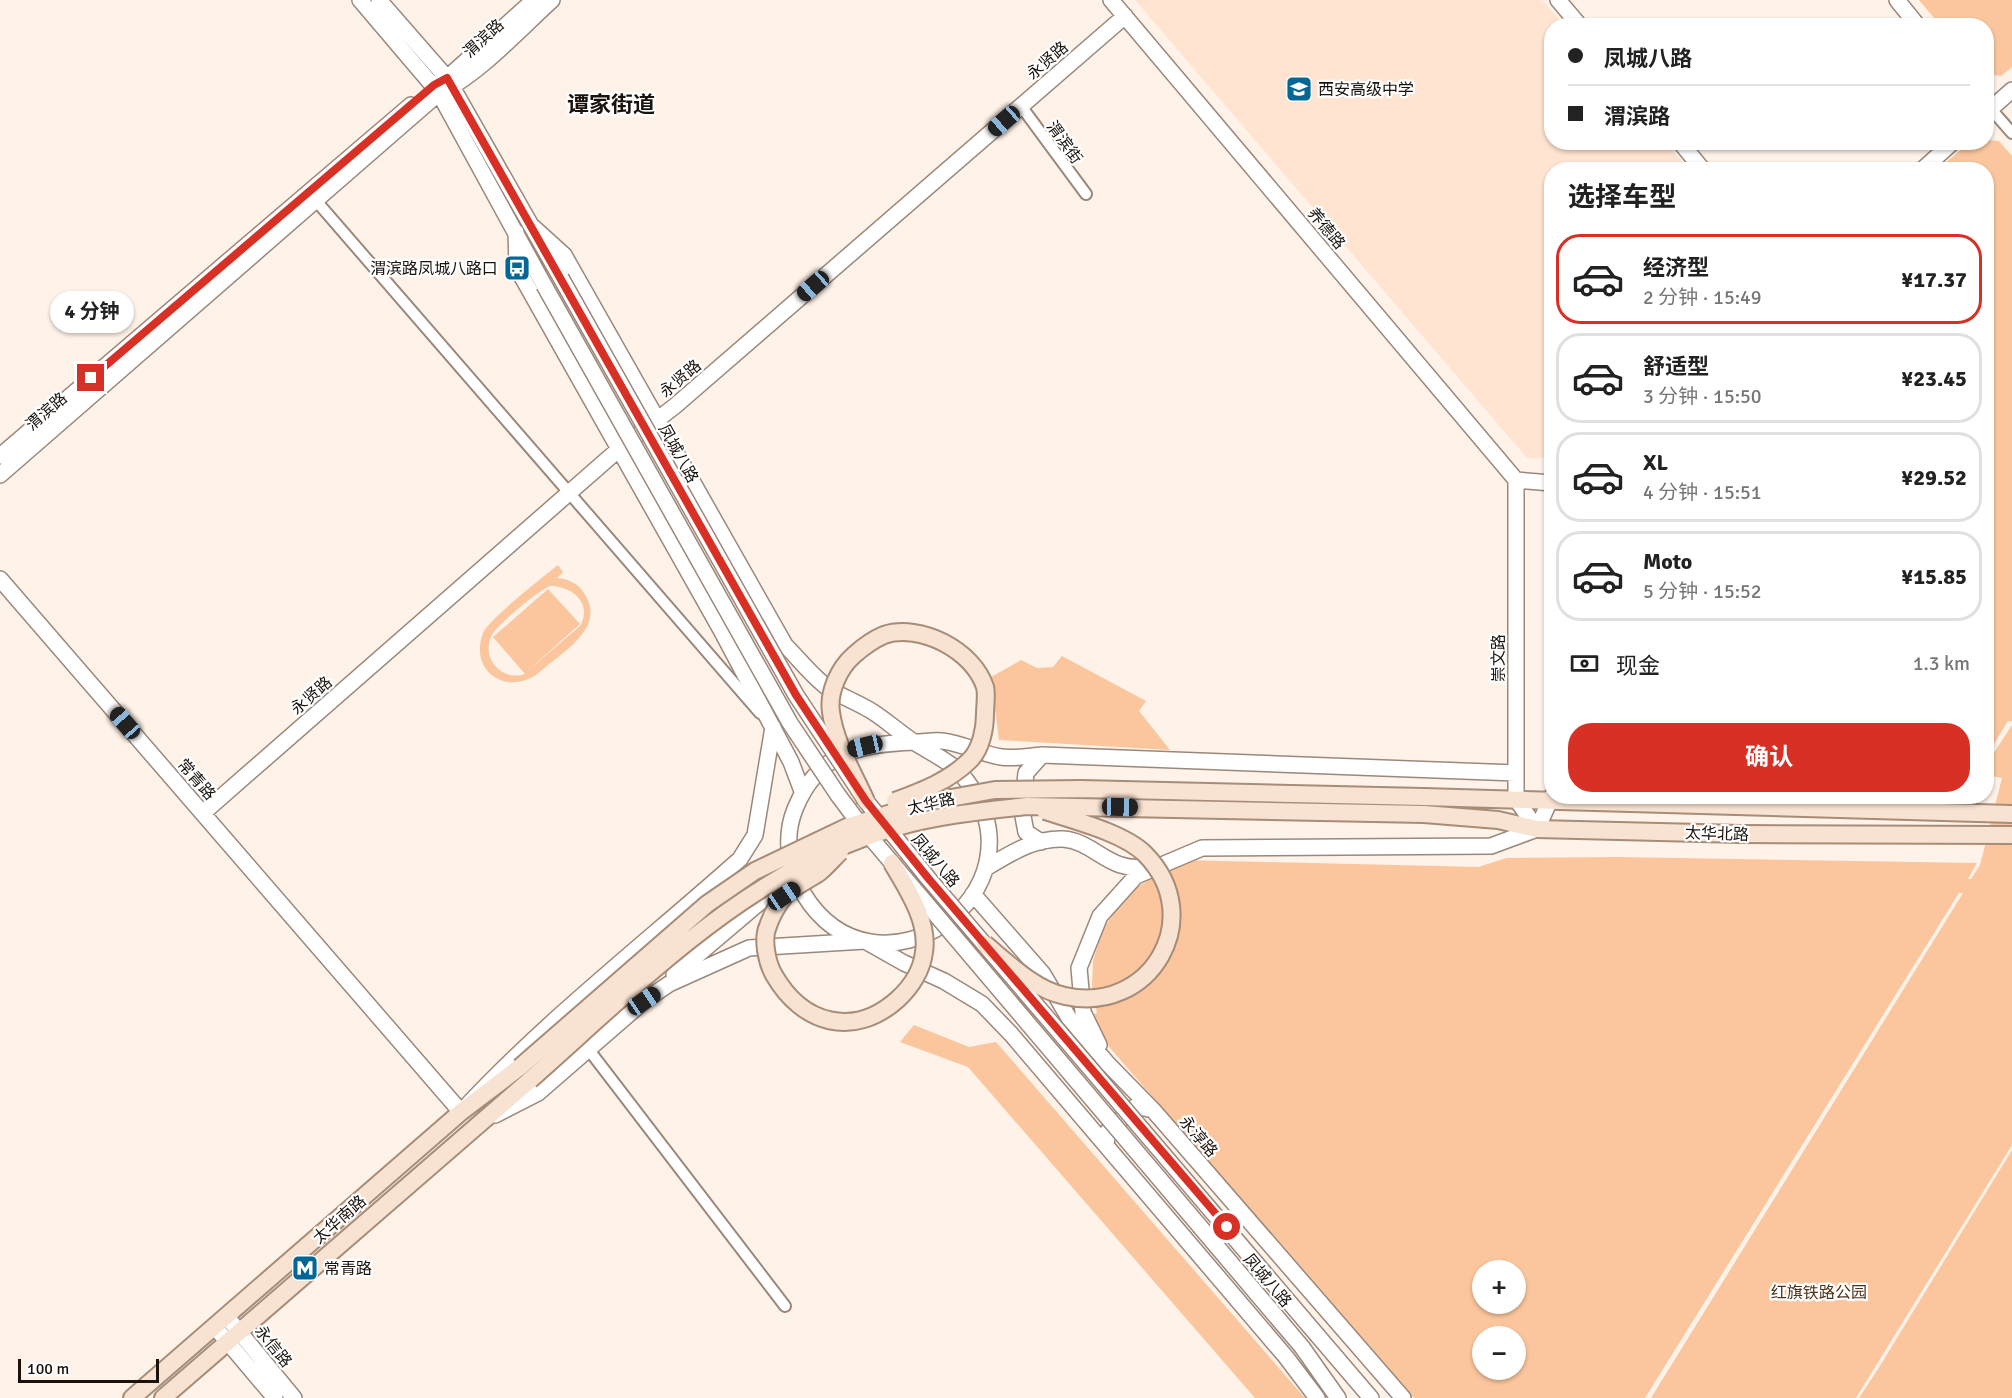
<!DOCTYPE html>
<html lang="zh">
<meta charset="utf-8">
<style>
body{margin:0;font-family:Signika,"Noto Sans SC",sans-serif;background:#f2f2f2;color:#222;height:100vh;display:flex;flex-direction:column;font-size:22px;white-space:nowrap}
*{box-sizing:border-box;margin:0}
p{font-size:20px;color:#767676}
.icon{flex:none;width:33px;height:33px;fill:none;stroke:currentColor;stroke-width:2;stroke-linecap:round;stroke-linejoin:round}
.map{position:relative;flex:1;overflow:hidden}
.details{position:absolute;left:1544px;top:162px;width:450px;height:642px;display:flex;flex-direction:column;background:#fff;border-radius:24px;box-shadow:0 2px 4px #0004}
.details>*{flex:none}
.banner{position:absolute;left:1544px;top:18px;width:450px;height:132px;border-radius:24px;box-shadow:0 2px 4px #0004;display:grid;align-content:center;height:132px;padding:0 24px;background:#fff}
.buttons{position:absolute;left:1472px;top:1260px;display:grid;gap:12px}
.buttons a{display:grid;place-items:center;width:54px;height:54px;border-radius:50%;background:#fff;box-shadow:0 2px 4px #0004;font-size:30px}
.scale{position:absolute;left:18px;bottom:15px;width:141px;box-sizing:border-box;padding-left:6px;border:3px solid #19120d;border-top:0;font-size:16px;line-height:21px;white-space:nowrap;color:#19120d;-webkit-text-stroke:4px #fff;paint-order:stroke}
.end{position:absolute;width:27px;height:27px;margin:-14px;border:8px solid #d93025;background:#fff;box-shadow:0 0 0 3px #fff}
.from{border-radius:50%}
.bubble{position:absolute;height:42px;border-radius:21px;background:#fff;box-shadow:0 2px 4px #0004;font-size:20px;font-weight:700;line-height:42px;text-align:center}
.car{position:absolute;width:18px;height:36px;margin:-18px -9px;border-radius:8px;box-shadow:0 0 4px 2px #0007;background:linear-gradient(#222 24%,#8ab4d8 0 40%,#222 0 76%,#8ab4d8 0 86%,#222 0)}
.banner b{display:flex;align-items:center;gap:21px;height:57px;font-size:22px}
.banner b+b{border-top:2px solid #e0e0e0}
.banner i{width:15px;height:15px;background:#222}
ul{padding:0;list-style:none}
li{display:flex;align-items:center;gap:18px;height:90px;margin:0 12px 9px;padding:0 12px;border:3px solid #e0e0e0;border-radius:24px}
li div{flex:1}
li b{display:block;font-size:22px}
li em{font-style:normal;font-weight:700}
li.on{border-color:#d93025}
li>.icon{width:54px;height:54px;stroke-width:1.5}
h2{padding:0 24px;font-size:27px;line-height:72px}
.pay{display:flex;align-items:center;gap:15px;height:66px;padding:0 24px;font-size:22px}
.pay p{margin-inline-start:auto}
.button{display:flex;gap:12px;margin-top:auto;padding:12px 24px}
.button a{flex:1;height:69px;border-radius:24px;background:#d93025;color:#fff;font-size:24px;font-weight:700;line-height:69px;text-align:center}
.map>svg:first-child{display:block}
.built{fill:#fee4d1}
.green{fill:#fbc69d;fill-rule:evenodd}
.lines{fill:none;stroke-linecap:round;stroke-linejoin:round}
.street-casing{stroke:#9a887b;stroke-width:14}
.secondary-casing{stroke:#9a887b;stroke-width:18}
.primary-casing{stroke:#a78c78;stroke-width:20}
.street{stroke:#fff;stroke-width:10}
.secondary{stroke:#fff;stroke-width:15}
.primary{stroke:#f8e2d1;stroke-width:16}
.secondary-bridge-casing{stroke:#9a887b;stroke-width:18;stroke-linecap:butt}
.primary-bridge-casing{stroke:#a78c78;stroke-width:20;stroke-linecap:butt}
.secondary-bridge{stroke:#fff;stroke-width:15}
.primary-bridge{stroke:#f8e2d1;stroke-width:16}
.route{stroke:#d93025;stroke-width:8}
.labels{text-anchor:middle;stroke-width:4.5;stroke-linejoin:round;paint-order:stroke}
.street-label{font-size:16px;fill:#19120d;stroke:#fff}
.poi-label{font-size:16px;fill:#19120d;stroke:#fff;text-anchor:start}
.park-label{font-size:16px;fill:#4e3118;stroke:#fff}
.district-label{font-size:22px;font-weight:bold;fill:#19120d;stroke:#fff}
</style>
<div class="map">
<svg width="2012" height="1398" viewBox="0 0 2012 1398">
<rect width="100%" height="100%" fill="#fef2e9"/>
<path class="built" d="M1135,0H1542L1564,25L1551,26V142L1665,143L1689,169L1551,170V458H1527Z"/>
<path class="green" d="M1919,0H2012V67L2001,76L1986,74V26L1940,25Z
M1986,140L1999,141L2012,156V721H2008L1986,757V170L1938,169L1969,143L1986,142Z
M558,565L563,572L557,578C568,579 578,583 584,593C607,627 564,651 541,671C510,698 468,673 483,633C488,620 544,576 558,565ZM550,586C572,586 593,603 580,626L525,673L580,624L548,589L493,637L525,674C502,682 480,658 492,635C498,624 538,591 550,586Z
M1062,656L1146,701L1139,711L1170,750L999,740L991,677L1021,660L1037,668L1053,667Z
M2012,725V1145L1856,1398H1651L1963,893H1959L1645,1398H1414L1084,1018L1097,1013L1092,987L1093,961L1102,931L1115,911L1136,888L1180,860L1478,867L1507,858L1618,857L1977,863L1968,879H1971L1980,865L2002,778L1986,775V765ZM1482,1270H1515V1304H1482ZM1482,1336H1515V1370H1482Z
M914,1025L969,1047L996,1042L1305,1398H1255L968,1067L900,1042Z
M2012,1150V1398H1859L1878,1369Z"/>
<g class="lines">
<defs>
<path id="street" d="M1021,106L1086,194
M1991,109L2012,133
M312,196L760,713
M589,1050L785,1306"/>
<path id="secondary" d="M360,0L439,93L544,285
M379,0L447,78L561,278
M1111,0L1516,480
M1558,0L1580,26
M1897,0L1918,26
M436,84L447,78L534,0
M1986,113L2012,90
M1680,142L1703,170
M1922,170L1953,142
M533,227L564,255L785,645C799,659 812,676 828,688C842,697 859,703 873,712C887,721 900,733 914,742C932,754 953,762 966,780C1052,892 876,1014 803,893C788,868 784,836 795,809C818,752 859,744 915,742C924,742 933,740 942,741C962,743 981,754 1001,757C1013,759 1029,756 1042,755L1516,773
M516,232L517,268L721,630L791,762L802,791
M0,456L411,105
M0,475L439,93C476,77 521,28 552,0
M1516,480V799L1537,829
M1516,480L1551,483
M0,579L461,1112C546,1020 647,942 740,859L755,835L773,727
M203,813L618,450L675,406L1125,16
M1537,829L1552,796
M1041,842L1026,832L1022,811L1026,773L1042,755
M986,868C1010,854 1033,838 1063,839C1095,841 1110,875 1149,866
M973,894L1043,974L1069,1018L1108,1064L1153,1110L1403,1398
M674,975L766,897L795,880
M644,1001L669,984L749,948L865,941L904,963L944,981L982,1004L1011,1034L1286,1357L1317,1398
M1099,1045L1083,1012L1079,968L1100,916L1136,876L1202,848L1491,846L1537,829
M495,1115L538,1093L651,995
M1106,1145L1108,1131L1136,1106L1153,1110
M227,1317L294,1398
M215,1327L275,1398
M1318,1336L1371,1398
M1302,1347L1338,1398"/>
<path id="primary" d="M1424,797L2012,814
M1424,814L1498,820L1537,829L1741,834L2012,835
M132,1398L461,1112L520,1067
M163,1398L530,1080"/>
</defs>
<use href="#street" class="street-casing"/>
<use href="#secondary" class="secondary-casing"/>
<use href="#primary" class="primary-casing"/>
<use href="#street" class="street"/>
<use href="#secondary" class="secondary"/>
<use href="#primary" class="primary"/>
<defs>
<path id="secondary-bridge" d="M561,278L796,695L866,801L928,878L1318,1336
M544,285L790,723L838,795L865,831L1302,1347"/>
<path id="primary-bridge" d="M866,801C853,772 835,743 831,712C828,692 839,668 854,655C863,647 872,640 884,635C920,623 973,650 985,687C987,694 985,706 985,714C985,729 981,749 970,760C949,781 922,791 895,801
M840,852C833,859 827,866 820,872C809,880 791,887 783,898C777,906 771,917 768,926C762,939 767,963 774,975C802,1024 854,1039 898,999C911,987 922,970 924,952C929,921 907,889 892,863
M985,944C1008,963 1035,990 1065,996C1150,1015 1208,918 1145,854C1124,833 1073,820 1045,811
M520,1067L707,904L755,871L847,827L923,803L995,790L1081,789L1424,797
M530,1080C641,982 750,868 897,827C939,815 983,811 1027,806L1424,814"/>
</defs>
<use href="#secondary-bridge" class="secondary-bridge-casing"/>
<use href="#primary-bridge" class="primary-bridge-casing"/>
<use href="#secondary-bridge" class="secondary-bridge"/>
<use href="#primary-bridge" class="primary-bridge"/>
</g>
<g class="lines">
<path class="route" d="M91,378L434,85L447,78L796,695L866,801L928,878L1227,1227"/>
</g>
<defs>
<symbol id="school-square" viewBox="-11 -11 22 22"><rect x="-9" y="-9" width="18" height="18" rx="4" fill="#036695" stroke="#fff"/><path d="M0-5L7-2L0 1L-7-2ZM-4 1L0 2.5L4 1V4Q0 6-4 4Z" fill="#fff"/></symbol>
<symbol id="bus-square" viewBox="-11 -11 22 22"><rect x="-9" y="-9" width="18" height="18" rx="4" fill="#036695" stroke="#fff"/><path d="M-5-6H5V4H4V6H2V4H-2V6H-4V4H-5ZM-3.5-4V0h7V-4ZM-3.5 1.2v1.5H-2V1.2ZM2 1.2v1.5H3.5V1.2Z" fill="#fff"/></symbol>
<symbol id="metro-square" viewBox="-11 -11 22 22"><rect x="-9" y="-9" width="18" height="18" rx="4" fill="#036695" stroke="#fff"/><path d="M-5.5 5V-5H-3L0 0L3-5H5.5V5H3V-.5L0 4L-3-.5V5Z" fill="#fff"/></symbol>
</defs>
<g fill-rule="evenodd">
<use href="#school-square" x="1284" y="74" width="30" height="30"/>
<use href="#bus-square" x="502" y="253" width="30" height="30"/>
<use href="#metro-square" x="290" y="1253" width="30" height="30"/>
</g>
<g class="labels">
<g class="street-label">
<text transform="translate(483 38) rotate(-42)" y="6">渭滨路</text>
<text transform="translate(1047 60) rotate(-41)" y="6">永贤路</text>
<text transform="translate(1065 142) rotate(54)" y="6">渭滨街</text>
<text transform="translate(1327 228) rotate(50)" y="6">养德路</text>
<text transform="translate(680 378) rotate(-40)" y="6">永贤路</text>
<text transform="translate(46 411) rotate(-41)" y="6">渭滨路</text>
<text transform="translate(679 453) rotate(61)" y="6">凤城八路</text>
<text transform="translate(1498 658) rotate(-90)" y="6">崇文路</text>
<text transform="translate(311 695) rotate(-41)" y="6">永贤路</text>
<text transform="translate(197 779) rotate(49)" y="6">常青路</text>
<text transform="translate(931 803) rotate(-13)" y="6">太华路</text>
<text transform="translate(1717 833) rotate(2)" y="6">太华北路</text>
<text transform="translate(936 860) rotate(50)" y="6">凤城八路</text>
<text transform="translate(1199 1136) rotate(49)" y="6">永淳路</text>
<text transform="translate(339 1219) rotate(-41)" y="6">太华南路</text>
<text transform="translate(1268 1280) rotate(50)" y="6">凤城八路</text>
<text transform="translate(274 1346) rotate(51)" y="6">永信路</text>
</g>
<g class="poi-label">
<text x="1318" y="95">西安高级中学</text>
<text x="498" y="274" text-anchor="end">渭滨路凤城八路口</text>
<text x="324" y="1274">常青路</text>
</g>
<g class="park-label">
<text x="1819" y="1298">红旗铁路公园</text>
</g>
<g class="district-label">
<text x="611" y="112">谭家街道</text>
</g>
</g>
</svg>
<div class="buttons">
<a>+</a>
<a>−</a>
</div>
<div class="scale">100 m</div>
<i class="end from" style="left:1227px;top:1227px"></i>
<i class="end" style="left:91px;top:378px"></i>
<div class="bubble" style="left:50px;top:291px;width:84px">4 分钟</div>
<i class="car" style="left:1004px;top:121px;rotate:229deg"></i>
<i class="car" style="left:813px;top:286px;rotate:229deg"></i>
<i class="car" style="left:125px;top:723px;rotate:319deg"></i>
<i class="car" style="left:865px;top:746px;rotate:257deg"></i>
<i class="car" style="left:1120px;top:807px;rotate:91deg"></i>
<i class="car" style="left:784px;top:896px;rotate:56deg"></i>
<i class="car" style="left:644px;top:1001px;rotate:56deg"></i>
<div class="banner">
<b><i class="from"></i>凤城八路</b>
<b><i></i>渭滨路</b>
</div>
<section class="details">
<h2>选择车型</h2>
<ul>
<li class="on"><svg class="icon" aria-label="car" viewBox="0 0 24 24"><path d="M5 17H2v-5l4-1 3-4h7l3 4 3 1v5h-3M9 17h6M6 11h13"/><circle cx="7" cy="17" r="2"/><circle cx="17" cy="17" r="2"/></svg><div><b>经济型</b><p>2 分钟 · 15:49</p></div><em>¥17.37</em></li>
<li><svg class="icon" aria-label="car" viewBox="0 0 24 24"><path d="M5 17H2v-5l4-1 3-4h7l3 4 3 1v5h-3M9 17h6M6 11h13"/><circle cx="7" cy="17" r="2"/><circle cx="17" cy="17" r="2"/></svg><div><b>舒适型</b><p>3 分钟 · 15:50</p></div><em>¥23.45</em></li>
<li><svg class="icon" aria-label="car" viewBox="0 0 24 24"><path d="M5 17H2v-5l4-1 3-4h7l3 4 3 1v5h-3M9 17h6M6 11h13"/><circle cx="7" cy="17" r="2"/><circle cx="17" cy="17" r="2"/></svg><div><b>XL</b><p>4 分钟 · 15:51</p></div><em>¥29.52</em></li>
<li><svg class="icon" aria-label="car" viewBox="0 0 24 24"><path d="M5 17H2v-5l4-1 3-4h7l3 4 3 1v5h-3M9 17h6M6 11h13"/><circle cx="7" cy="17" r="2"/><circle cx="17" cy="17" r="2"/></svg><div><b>Moto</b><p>5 分钟 · 15:52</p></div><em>¥15.85</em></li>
</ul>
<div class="pay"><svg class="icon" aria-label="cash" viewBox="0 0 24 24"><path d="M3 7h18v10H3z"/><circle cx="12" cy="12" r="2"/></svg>现金<p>1.3 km</p></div>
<div class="button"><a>确认</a></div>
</section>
</div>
